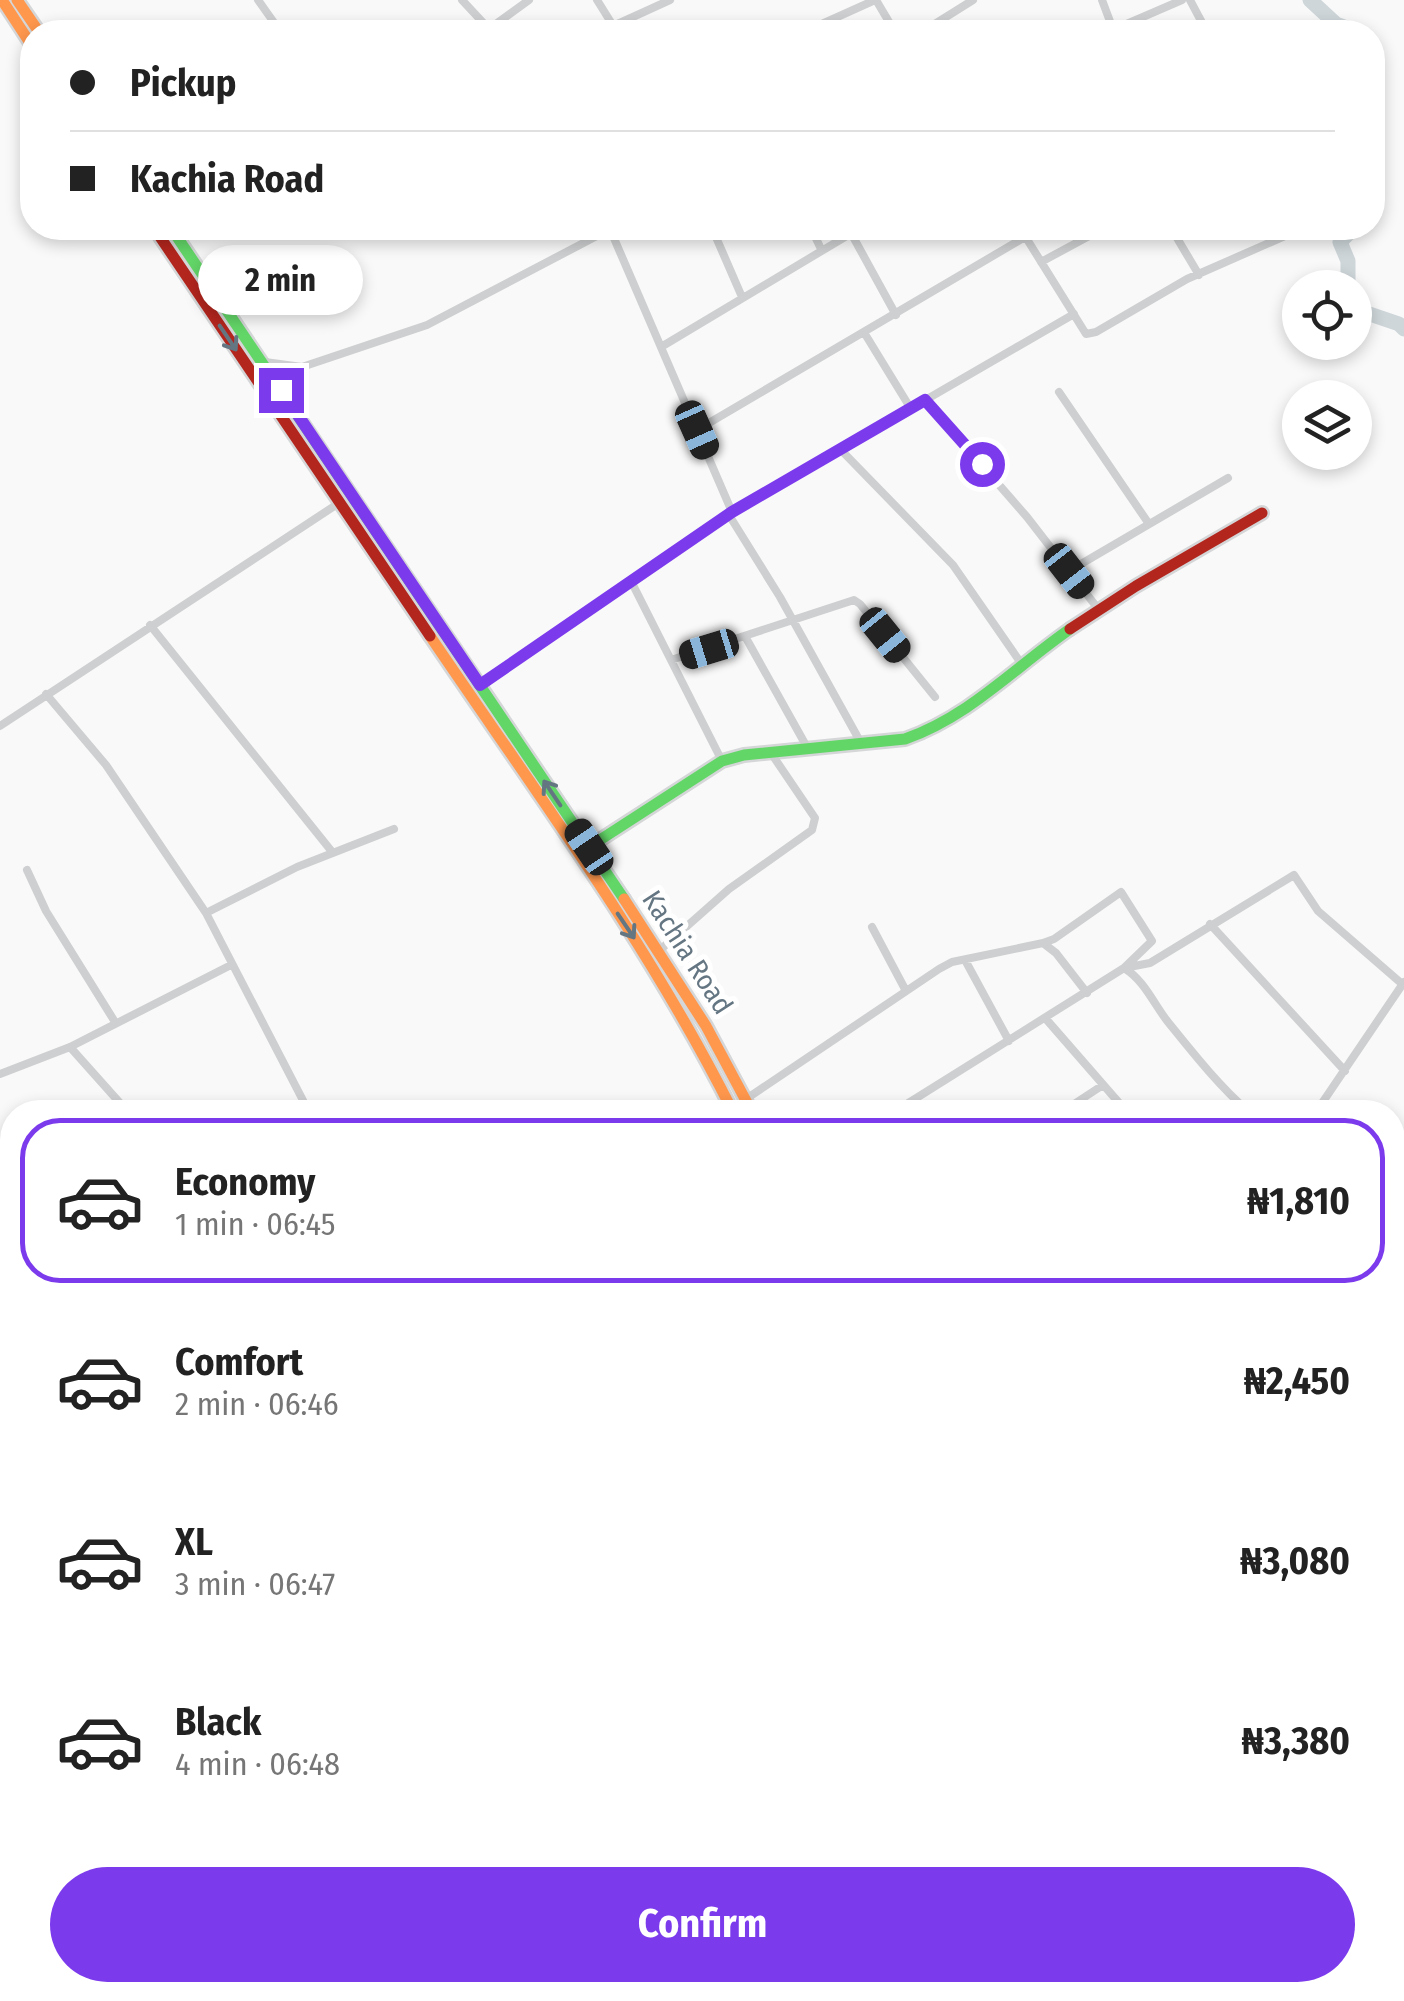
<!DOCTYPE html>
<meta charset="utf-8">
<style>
body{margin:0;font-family:"Fira Sans Condensed",sans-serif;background:#f2f2f2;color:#222;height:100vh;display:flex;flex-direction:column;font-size:38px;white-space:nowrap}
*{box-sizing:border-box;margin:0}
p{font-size:32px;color:#767676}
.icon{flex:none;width:55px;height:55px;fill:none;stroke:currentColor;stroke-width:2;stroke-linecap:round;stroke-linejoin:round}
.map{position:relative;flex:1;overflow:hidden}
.sheet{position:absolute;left:0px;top:1100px;width:1405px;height:902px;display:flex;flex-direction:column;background:#fff;border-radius:40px 40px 0 0;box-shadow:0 5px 15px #0003}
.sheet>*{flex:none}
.banner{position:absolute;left:20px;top:20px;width:1365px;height:220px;border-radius:40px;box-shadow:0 5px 15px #0003;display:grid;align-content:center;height:220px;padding:0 50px;background:#fff}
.buttons{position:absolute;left:1282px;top:270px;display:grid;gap:20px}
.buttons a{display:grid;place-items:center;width:90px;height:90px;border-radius:50%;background:#fff;box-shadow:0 5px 15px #0003;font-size:50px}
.end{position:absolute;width:45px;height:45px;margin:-22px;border:12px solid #7c3aed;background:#fff;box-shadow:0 0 0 5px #fff}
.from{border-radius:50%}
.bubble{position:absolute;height:70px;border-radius:35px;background:#fff;box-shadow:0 5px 15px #0003;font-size:32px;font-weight:700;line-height:70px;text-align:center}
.car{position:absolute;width:30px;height:60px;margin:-30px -15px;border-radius:12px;box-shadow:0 0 8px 2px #0007;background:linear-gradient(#222 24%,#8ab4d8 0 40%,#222 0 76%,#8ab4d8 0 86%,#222 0)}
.banner b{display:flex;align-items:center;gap:35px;height:95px;font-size:38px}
.banner b+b{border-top:2px solid #e0e0e0}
.banner i{width:25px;height:25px;background:#222}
ul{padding:18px 0 0;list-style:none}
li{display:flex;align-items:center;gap:30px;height:165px;margin:0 20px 15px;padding:0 30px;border:5px solid transparent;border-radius:40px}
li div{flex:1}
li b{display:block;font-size:38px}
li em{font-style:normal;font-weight:700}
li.current{border-color:#7c3aed}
li>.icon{width:90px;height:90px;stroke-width:1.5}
.primary-button{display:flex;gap:20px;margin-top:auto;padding:20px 50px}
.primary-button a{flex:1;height:115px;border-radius:60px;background:#7c3aed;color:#fff;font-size:40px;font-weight:700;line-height:115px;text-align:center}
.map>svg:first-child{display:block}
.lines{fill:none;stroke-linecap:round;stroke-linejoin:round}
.stream{stroke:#ced6d9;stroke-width:2.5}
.river{stroke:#ced6d9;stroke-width:15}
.fast-casing{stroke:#d5d6d7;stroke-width:16}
.slow-casing{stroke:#d5d6d7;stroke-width:16}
.jam-casing{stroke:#d5d6d7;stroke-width:16}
.street{stroke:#cecfd0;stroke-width:8}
.fast{stroke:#63d668;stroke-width:11}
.slow{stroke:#ff974d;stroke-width:11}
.jam{stroke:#b3261e;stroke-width:11}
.oneway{stroke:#657683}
.route{stroke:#7c3aed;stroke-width:12}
.labels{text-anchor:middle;stroke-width:10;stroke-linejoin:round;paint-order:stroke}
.street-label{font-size:28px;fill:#657683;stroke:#fff}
</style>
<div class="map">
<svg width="1404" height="2001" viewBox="0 0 1404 2001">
<rect width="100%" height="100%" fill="#f9f9f9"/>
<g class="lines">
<path class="stream" d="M1392,1153L1404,1138"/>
<path class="river" d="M1310,0L1336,24L1358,32
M1348,288V261L1340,242L1354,228
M1355,309L1399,324L1404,329"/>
<defs>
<path id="fast" d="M171,228L624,899
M589,847L722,761L744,755L905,739C970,716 1014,668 1070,629"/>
<path id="slow" d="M2,0L32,46
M17,0L39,32
M430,636C535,791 649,944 733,1112
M624,899L706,1026L752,1112
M896,1990L900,2001
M908,1990L912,2001"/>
<path id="jam" d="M154,228L430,636
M1070,629L1136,586L1262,513"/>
</defs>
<use href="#fast" class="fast-casing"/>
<use href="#slow" class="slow-casing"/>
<use href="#jam" class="jam-casing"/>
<path class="street" d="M258,0L280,31
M462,0L489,29L529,0
M597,0L617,32
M876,0L895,32
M1102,0L1114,32
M1190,0L1207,32
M613,26L670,0
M804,32L875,0
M922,32L973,0
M1108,32L1182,0
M712,228L742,297
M811,228L821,249
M1020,228L1086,334L1096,332L1187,279L1294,232
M1171,228L1199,275
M610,229L732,512
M851,233L896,315
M1041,262L1104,228
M865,334L911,409
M661,347L860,228
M265,362L302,367L427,325L612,228
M1059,392L1149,524
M925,400L1027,517L1099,610
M697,430L1025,237
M841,450L953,565L1023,666
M729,515L780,597L861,743
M1069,571L1228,478
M631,581L722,761
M150,625L333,853
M746,638L808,749
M671,660L854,600L860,604L935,697
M480,685L732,512L1074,314
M46,694L106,765L206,913L309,1112
M0,726L339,503
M27,870L46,911L115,1022
M206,913L297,867L394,829
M1210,924L1345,1071
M872,927L906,991
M1043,943L1054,939L1121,892L1152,941L1124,968C1145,981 1153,1003 1168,1022C1193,1053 1219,1086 1249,1112
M660,950L729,889L812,830L815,818L771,753
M965,960L1009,1041
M1046,1019L1127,1112
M70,1047L128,1112
M0,1074L70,1047L231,965
M746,1099L939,969L952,962L1043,943L1056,953L1087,993
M894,1112L1124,968L1150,963L1294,875L1318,911L1401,983
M1062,1112L1103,1085
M1316,1112L1404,982
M0,1157L12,1172
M0,1211L12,1205
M1392,1362L1404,1352
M1392,1442L1404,1448
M1392,1551L1404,1557
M1392,1703L1404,1697
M1392,1865L1404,1878
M375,1990L379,2001
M569,1990L573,2001
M1088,1990L1092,1994
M1171,1990L1175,2001
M1379,1990L1388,2001
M657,2001L685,1990
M1263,2001L1265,1990"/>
<use href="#fast" class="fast"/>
<use href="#slow" class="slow"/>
<use href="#jam" class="jam"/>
</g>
<defs><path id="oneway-shaft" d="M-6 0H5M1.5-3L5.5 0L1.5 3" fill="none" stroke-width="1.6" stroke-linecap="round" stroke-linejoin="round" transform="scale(2.5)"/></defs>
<g class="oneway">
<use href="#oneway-shaft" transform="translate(228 338) rotate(56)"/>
<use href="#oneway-shaft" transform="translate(552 793) rotate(-124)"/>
<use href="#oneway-shaft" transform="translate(626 926) rotate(56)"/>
</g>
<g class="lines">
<path class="route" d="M281,390L480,685L732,512L925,400L982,464"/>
</g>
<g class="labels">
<g class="street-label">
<text transform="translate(688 952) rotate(57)" y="10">Kachia Road</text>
</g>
</g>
</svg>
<div class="buttons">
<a><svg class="icon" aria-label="locate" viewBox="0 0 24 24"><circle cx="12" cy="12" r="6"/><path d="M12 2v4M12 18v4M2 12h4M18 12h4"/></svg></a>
<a><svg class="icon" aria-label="layers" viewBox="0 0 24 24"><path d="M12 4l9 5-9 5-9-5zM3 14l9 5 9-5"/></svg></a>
</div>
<i class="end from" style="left:982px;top:464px"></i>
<i class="end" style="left:281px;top:390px"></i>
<div class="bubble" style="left:198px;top:245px;width:165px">2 min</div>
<i class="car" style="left:697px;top:430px;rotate:156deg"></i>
<i class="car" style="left:1069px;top:571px;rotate:142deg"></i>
<i class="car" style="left:885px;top:635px;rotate:141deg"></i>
<i class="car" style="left:709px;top:649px;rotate:253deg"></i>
<i class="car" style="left:589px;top:847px;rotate:326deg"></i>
<div class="banner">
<b><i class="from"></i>Pickup</b>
<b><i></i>Kachia Road</b>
</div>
<section class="sheet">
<ul>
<li class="current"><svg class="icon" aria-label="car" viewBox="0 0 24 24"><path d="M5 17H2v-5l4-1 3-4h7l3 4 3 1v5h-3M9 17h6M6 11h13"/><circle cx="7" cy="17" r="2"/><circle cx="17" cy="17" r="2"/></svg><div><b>Economy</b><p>1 min · 06:45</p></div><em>₦1,810</em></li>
<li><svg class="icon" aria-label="car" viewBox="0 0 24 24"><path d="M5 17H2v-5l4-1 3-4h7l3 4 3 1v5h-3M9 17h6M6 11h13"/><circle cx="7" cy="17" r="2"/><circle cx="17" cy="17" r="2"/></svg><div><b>Comfort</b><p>2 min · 06:46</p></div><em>₦2,450</em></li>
<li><svg class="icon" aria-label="car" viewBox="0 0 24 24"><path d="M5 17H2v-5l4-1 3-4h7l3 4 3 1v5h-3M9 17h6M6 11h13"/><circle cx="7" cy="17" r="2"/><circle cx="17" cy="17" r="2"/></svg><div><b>XL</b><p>3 min · 06:47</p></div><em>₦3,080</em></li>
<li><svg class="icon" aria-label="car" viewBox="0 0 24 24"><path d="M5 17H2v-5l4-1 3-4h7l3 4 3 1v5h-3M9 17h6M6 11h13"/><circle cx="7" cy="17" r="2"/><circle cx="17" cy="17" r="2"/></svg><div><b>Black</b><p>4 min · 06:48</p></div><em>₦3,380</em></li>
</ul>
<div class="primary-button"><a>Confirm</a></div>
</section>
</div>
